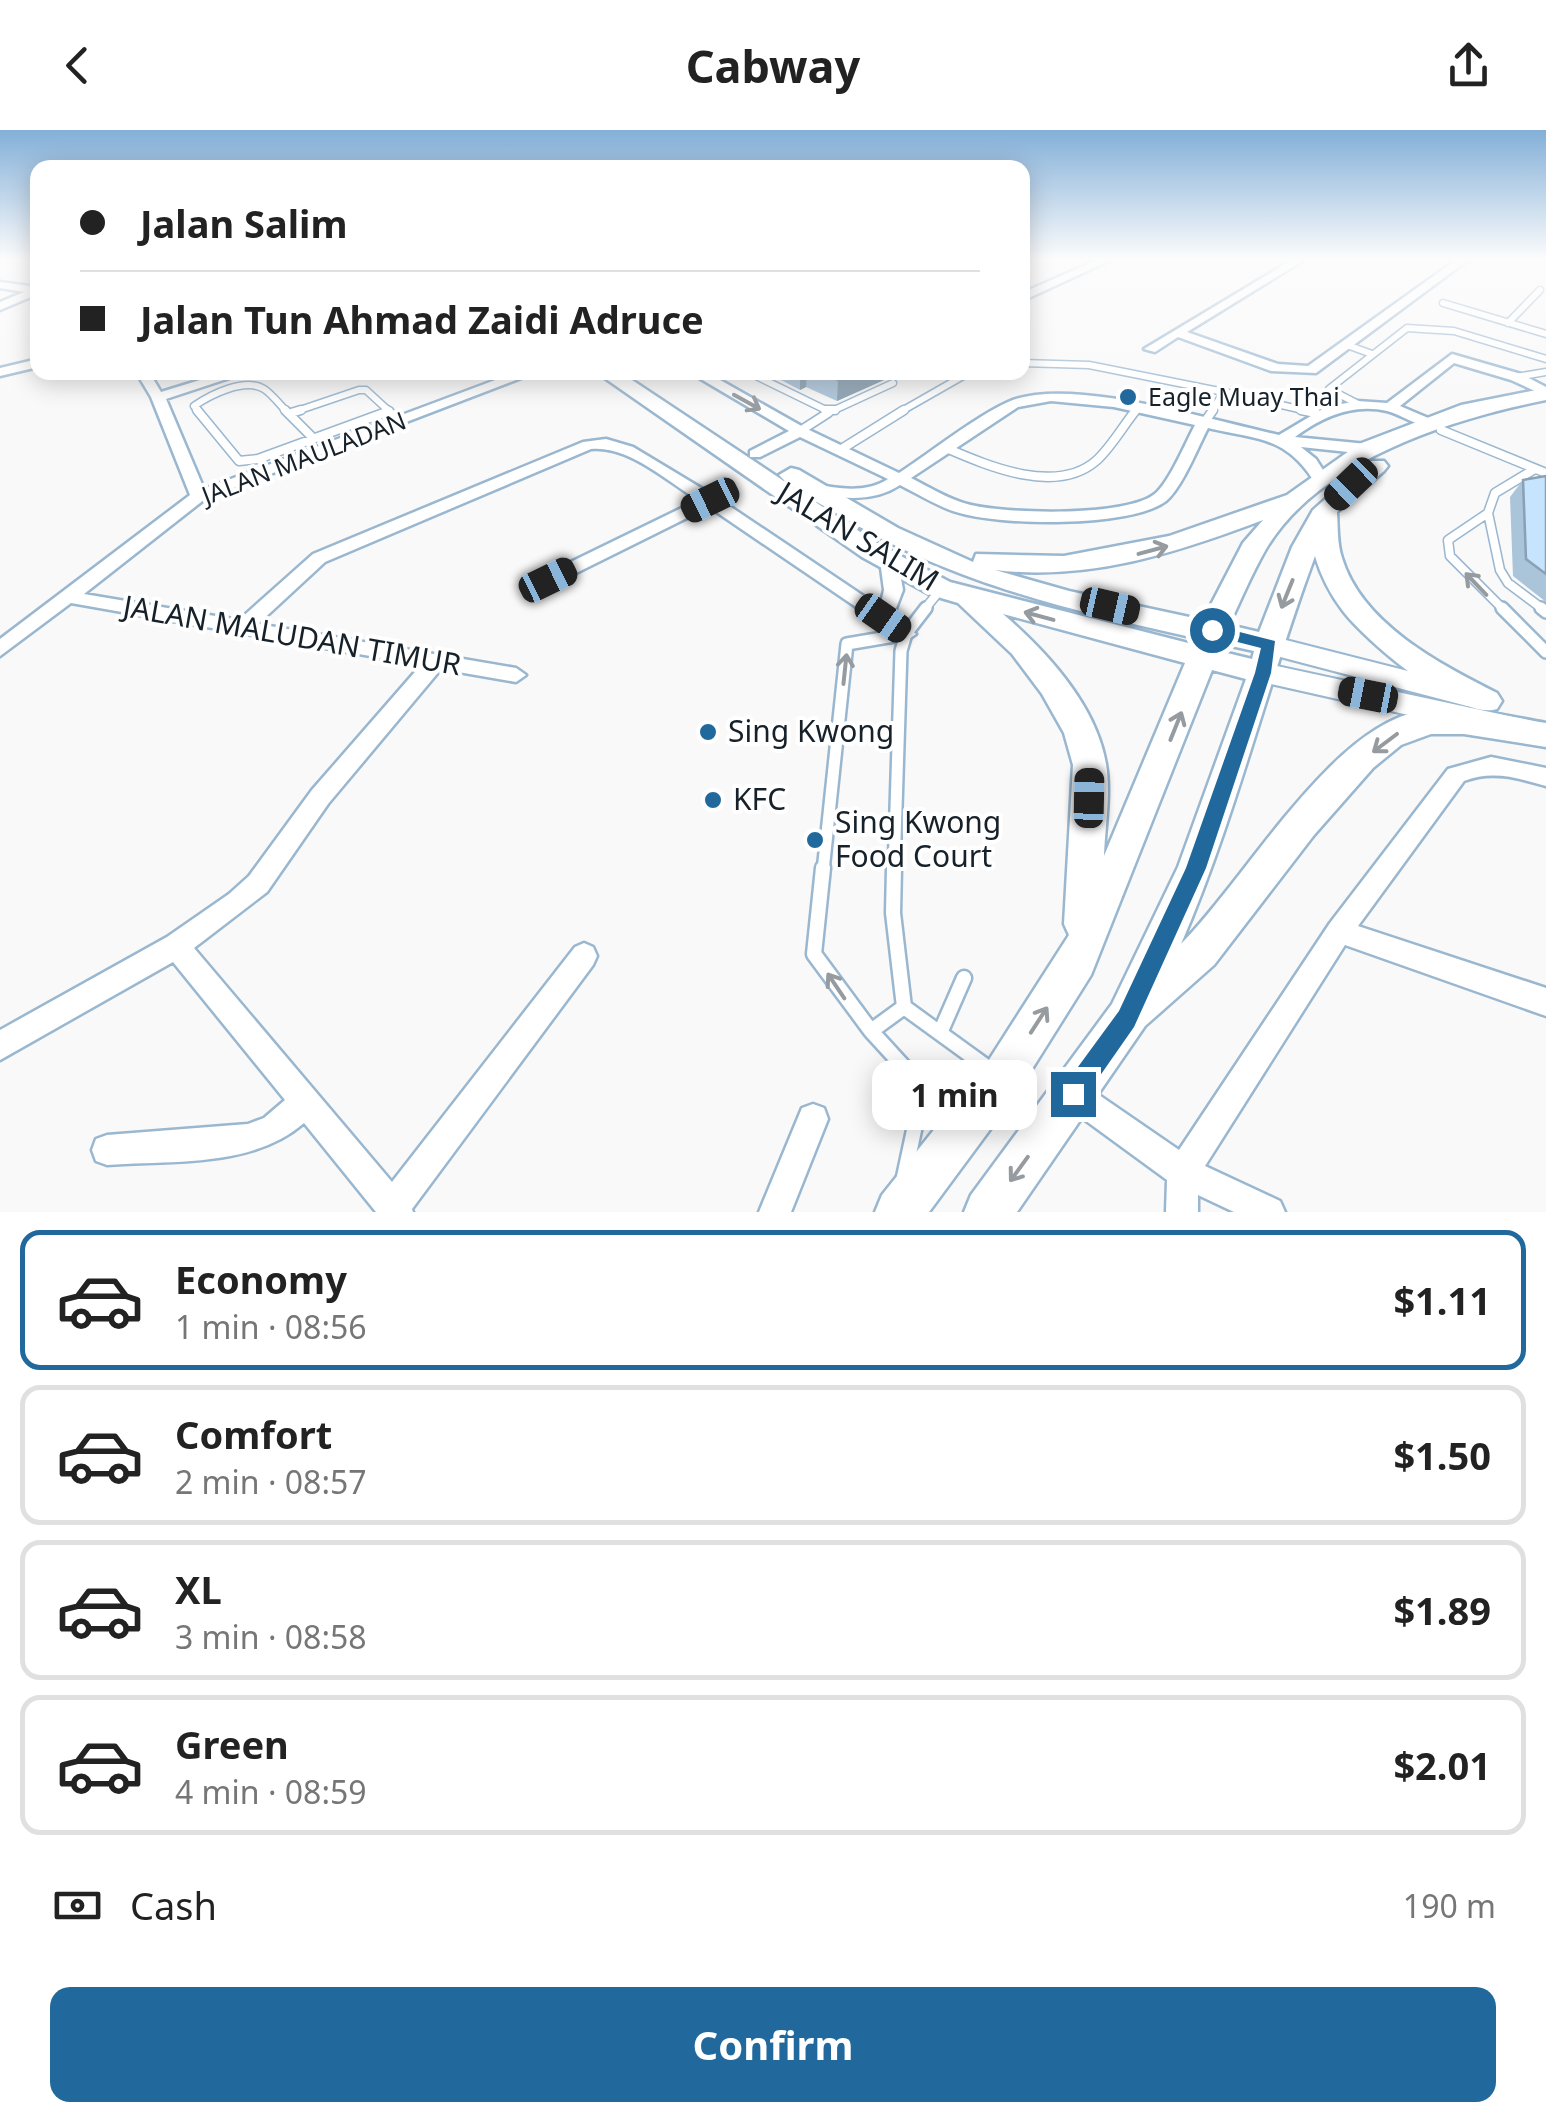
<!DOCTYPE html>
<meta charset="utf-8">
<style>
body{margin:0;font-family:"Noto Sans",sans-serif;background:#f6f6f6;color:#222;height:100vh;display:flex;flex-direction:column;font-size:38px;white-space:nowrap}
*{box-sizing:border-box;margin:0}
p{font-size:32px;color:#767676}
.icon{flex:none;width:55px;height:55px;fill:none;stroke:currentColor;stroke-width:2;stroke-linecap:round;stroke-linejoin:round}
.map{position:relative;height:1082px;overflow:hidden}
.details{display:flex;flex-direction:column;background:#fff;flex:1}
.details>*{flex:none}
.top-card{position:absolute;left:30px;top:30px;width:1000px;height:220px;border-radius:20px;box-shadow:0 5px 25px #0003;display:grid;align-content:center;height:220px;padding:0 50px;background:#fff}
.end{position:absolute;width:45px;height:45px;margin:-22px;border:12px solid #21699d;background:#fff;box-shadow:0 0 0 5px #fff}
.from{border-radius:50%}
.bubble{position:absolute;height:70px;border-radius:20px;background:#fff;box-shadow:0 5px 25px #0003;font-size:32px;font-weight:700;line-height:70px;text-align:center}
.car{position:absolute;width:30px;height:60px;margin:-30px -15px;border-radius:12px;box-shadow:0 0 8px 2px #0007;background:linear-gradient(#222 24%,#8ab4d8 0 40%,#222 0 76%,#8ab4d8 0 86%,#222 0)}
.top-card b{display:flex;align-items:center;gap:35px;height:95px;font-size:38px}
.top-card b+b{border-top:2px solid #e0e0e0}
.top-card i{width:25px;height:25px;background:#222}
ul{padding:18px 0 0;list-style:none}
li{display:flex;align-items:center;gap:30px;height:140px;margin:0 20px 15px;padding:0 30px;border:5px solid #e0e0e0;border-radius:20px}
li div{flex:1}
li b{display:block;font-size:38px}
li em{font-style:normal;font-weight:700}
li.active{border-color:#21699d}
li>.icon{width:90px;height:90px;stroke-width:1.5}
.pay{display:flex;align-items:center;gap:25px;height:110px;padding:0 50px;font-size:38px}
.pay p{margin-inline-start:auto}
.action{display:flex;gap:20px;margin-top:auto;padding:20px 50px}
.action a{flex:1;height:115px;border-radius:20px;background:#21699d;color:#fff;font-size:40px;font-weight:700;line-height:115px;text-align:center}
header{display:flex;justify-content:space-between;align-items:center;height:130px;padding:0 50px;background:#fff;font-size:45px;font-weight:700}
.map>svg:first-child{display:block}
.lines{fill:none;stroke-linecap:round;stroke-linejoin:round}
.lane-far3-casing{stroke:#9ab7d0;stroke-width:9}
.lane-far2-casing{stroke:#9ab7d0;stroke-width:11}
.lane-far1-casing{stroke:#9ab7d0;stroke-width:16}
.lane-casing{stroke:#9ab7d0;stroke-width:19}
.street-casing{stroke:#9ab7d0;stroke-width:5}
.secondary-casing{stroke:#9ab7d0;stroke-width:4}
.primary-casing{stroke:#9ab7d0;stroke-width:5}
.lane-far3{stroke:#fff;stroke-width:6}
.lane-far2{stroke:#fff;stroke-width:8}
.lane-far1{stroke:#fff;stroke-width:11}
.lane{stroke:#fff;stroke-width:14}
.street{fill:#fff;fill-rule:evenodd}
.secondary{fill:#fff;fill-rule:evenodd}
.primary{fill:#fff;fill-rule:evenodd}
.wall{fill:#aac4da}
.shaded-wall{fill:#8ba0b2}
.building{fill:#c6e4fe;stroke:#8ba0b2;stroke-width:2.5}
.oneway{stroke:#969b9f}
.route{fill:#21699d}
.poi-dot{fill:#21699d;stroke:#fff;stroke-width:4}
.labels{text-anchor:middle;stroke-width:8;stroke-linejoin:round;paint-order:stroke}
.far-poi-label{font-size:25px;fill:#16212a;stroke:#fff;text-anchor:start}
.far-street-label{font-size:25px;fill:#16212a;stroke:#fff}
.street-label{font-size:30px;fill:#16212a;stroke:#fff}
.poi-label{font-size:30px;fill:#16212a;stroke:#fff;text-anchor:start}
</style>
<header><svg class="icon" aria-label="back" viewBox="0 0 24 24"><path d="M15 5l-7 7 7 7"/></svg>Cabway<svg class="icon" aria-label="share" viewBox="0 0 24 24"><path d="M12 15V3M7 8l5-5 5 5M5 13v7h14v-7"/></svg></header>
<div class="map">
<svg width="1546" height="1082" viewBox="0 0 1546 1082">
<rect width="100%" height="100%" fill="#f9f9f9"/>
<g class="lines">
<defs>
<path id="lane-far3" d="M1443,173L1546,204
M1508,193L1540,160
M1347,215L1372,224
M1022,233L1089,235L1224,262L1211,282
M748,242L830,282L893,253
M1516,247L1546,242
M1224,262L1312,282
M1358,274L1329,259L1407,198L1454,201L1546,229
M199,282L194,276C210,265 245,247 264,259C272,264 280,275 287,282
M294,282L359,260H366L390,282
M900,282L970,242
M1134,282L1137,278"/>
<path id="lane-far2" d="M197,280L239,331L258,329L389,281
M285,280L313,308
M387,280L392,284
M825,280H835
M1301,280L1316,283
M291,283L301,280
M1204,293L1213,280
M1441,300L1546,343
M800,301L828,283
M946,318C988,336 1057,366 1097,330C1112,316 1123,296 1136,280
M840,320L904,280
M1533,340L1495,363L1488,383L1500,440L1508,453L1544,480
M1488,383L1448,410L1450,426L1504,480
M924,480L941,459"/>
<path id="lane-far1" d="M1502,478L1546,522
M1541,478L1546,482
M823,741L847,514L906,504
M894,741L901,521L906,504L926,478"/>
<path id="lane" d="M823,738L814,824L871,901L904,877
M894,738L893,783L904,877L995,943
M871,901L914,948L919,977L904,1047
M940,903L964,848"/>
<path id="street" d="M1097,130H1111L1022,171V163Z
M1292,130H1304L1187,202L1278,234L1308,236L1456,130H1468L1316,243L1271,241L1178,207L1155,222L1144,219Z
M0,152L38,157V164L0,180V172L24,162L0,158Z
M1452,224L1521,244L1546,257V266L1511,250L1454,233L1400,276L1433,290V296C1416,297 1403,285 1387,281C1353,273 1322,287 1295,307L1367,314L1375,319L1367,324L1301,317L1316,329L1330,351L1322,356L1316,354C1286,306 1260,310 1208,298C1198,317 1182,358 1166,371C1131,398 998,396 956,382C937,376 918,364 900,355C873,373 840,369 809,362L807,359L815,354C839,359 867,363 888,349L800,307L760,327H750V321L789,301L689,242H706L805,298L899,343C931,322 975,287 1008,272C1067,245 1215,291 1279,305L1326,277L1357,271L1387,273ZM1051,271L1114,277L1195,295C1185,314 1171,348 1157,362C1131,388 1002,384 967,374C948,369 929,357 911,348L1018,277Z
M38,229V237L0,246V238Z
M136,242H149L161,262L226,242H248L166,269L204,359L517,242H537L205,369L84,464L239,490L313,424L583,312L606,309L633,317L716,367L880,477L884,460L880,431L889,425L898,431L903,460L893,486L916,504L906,511L709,377L554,454H542L539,450L542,446L698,370C667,351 628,315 591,319L325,432L258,494L516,538L526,545L516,552L441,539L328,674L267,762L194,818L392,1052L575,817L584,813L593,817L597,826L593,835L412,1079L413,1082H376L304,993C252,1038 173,1030 107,1035L96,1031L92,1020L96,1009L107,1005L248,994L264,988L285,970L173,832L0,930V900L167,807L229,764L249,746L312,660L421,535L71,473L0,526V509L190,365L151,267Z
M1491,627L1546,638V656C1518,648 1492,640 1464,651L1358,796L1546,858V886L1345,815L1205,1036L1280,1071L1285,1082H1234L1198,1065V1082H1166L1167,1050L1063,974L1058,964L1063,954L1073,949L1083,954L1179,1020L1330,793L1448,639Z
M813,974L824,978L828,989L791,1082H759L802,978Z"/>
<path id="secondary" d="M1270,506L1467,556L1477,559L1481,566L1477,573L1467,576L1261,522L1257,515L1261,508Z
M1263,533L1546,594V616L1253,550L1249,543L1253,536Z"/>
<path id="primary" d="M596,242H620L880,415L950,452L1192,514L1195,508C1066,479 951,453 836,383C818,372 793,361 779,345L791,338L799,340L898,398L973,432L976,424L1064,426L1169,406L1287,365L1359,314L1461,275L1546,258V270C1451,289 1319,330 1266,419C1252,443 1241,470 1229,495L1259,502L1292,417L1313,380L1368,331H1384L1388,336L1384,341L1337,382C1338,397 1337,414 1342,428C1362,494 1440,534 1497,563L1502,571L1497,579C1459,591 1366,511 1343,481C1330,464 1321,446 1315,426C1267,554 1236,687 1181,814C1244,751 1330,599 1417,582C1459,573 1505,586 1546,593V617L1464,604H1431L1401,615L1373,638L1314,705L1214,835L1145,896L1017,1082H964L971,1065L1112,874L1178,737L1246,549L1212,540L1091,845L1017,963L929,1082H875L882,1065L987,933L1069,805L1064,794L1073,635L1064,603L1042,564L1012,524L958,473L931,465L862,427ZM1263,390L1243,413L1203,490L1069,461L995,440C1089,451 1176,423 1263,390ZM1003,484L1185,533L1104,726C1105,697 1111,663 1106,634C1096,575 1046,521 1003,484ZM1222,514L1254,521L1252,529L1219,521Z"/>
</defs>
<use href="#lane-far3" class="lane-far3-casing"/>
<use href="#lane-far2" class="lane-far2-casing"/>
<use href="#lane-far1" class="lane-far1-casing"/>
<use href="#lane" class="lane-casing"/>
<use href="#street" class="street-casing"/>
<use href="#secondary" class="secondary-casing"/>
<use href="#primary" class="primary-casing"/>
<use href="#lane-far3" class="lane-far3"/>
<use href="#lane-far2" class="lane-far2"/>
<use href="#lane-far1" class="lane-far1"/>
<use href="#lane" class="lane"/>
<use href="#street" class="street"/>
<use href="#secondary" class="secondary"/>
<use href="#primary" class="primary"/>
</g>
<path class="wall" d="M775,242H902L837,271L806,257L800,260L781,250V246Z
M1546,346V472L1513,446L1510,367L1523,350Z"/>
<path class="shaded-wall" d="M800,242H807L806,257L800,260Z
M856,242H902L837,271L838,250Z"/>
<path class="building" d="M821,242H856L838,250Z
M1546,346V444L1526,429L1523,350Z"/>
<defs><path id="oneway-shaft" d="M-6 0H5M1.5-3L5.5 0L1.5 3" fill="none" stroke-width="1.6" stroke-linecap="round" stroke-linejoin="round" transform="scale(2.5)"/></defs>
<g class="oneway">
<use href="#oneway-shaft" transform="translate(747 272) rotate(29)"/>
<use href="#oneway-shaft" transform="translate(1153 420) rotate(-15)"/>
<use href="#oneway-shaft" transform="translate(1476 454) rotate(-134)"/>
<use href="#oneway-shaft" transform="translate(1287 464) rotate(112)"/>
<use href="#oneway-shaft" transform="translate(1039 486) rotate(-165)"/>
<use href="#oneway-shaft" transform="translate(845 539) rotate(-84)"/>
<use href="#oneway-shaft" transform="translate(1176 596) rotate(-68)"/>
<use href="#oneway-shaft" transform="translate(1385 613) rotate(143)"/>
<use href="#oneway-shaft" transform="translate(836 856) rotate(-124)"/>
<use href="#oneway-shaft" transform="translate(1039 890) rotate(-57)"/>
<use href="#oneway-shaft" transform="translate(1019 1039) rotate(126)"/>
</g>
<linearGradient id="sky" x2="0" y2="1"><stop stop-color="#83afd8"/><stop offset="0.46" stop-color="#fcfcfc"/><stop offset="1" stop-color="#fcfcfc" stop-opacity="0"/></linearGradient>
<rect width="1546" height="281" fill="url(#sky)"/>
<path class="route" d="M1212,495L1275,511L1271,543L1206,738L1134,897L1081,973L1073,976L1064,973L1061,964L1064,956L1119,881L1186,738L1255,543L1261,518L1206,504V497Z"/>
<g class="poi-dot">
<circle cx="1128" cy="267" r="10"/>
<circle cx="708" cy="602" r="10"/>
<circle cx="713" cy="670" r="10"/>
<circle cx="815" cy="710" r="10"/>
</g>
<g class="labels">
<g class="far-poi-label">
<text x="1148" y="276">Eagle Muay Thai</text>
</g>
<g class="far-street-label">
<text transform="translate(304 328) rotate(-21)" y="9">JALAN MAULADAN</text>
</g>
<g class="street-label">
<text transform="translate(858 407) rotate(31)" y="10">JALAN SALIM</text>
<text transform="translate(292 506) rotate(10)" y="10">JALAN MALUDAN TIMUR</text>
</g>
<g class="poi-label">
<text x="728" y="612">Sing Kwong</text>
<text x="733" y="680">KFC</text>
<text x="835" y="703">Sing Kwong<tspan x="835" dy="34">Food Court</tspan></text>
</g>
</g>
</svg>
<i class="end from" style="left:1212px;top:500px"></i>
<i class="end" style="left:1073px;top:964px"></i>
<div class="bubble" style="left:872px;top:930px;width:165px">1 min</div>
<i class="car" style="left:1351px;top:354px;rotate:226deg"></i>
<i class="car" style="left:710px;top:370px;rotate:244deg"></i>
<i class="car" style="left:548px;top:450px;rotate:64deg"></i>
<i class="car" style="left:1110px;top:476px;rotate:103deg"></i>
<i class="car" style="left:883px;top:488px;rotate:125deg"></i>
<i class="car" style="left:1368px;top:565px;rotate:281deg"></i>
<i class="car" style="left:1089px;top:668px;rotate:1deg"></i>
<div class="top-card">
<b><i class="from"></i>Jalan Salim</b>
<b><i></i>Jalan Tun Ahmad Zaidi Adruce</b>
</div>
</div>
<section class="details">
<ul>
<li class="active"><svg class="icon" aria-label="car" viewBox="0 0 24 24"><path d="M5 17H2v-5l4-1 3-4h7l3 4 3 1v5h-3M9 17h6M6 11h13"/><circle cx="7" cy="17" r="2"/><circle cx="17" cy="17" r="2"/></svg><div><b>Economy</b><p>1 min · 08:56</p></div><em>$1.11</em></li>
<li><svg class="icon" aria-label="car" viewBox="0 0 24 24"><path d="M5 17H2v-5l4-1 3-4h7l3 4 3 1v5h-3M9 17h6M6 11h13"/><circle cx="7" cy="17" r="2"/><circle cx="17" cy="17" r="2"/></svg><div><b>Comfort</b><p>2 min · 08:57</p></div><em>$1.50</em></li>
<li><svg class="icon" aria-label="car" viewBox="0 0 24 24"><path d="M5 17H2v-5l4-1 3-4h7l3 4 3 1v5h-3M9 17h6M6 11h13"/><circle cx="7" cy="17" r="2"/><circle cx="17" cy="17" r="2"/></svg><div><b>XL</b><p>3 min · 08:58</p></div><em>$1.89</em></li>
<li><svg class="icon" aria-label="car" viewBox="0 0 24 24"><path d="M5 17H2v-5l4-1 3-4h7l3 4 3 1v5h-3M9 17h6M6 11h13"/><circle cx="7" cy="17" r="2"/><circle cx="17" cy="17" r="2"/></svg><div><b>Green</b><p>4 min · 08:59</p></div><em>$2.01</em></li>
</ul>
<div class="pay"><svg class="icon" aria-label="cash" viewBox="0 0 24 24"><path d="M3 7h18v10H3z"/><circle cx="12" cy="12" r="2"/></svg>Cash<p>190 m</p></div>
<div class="action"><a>Confirm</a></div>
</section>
